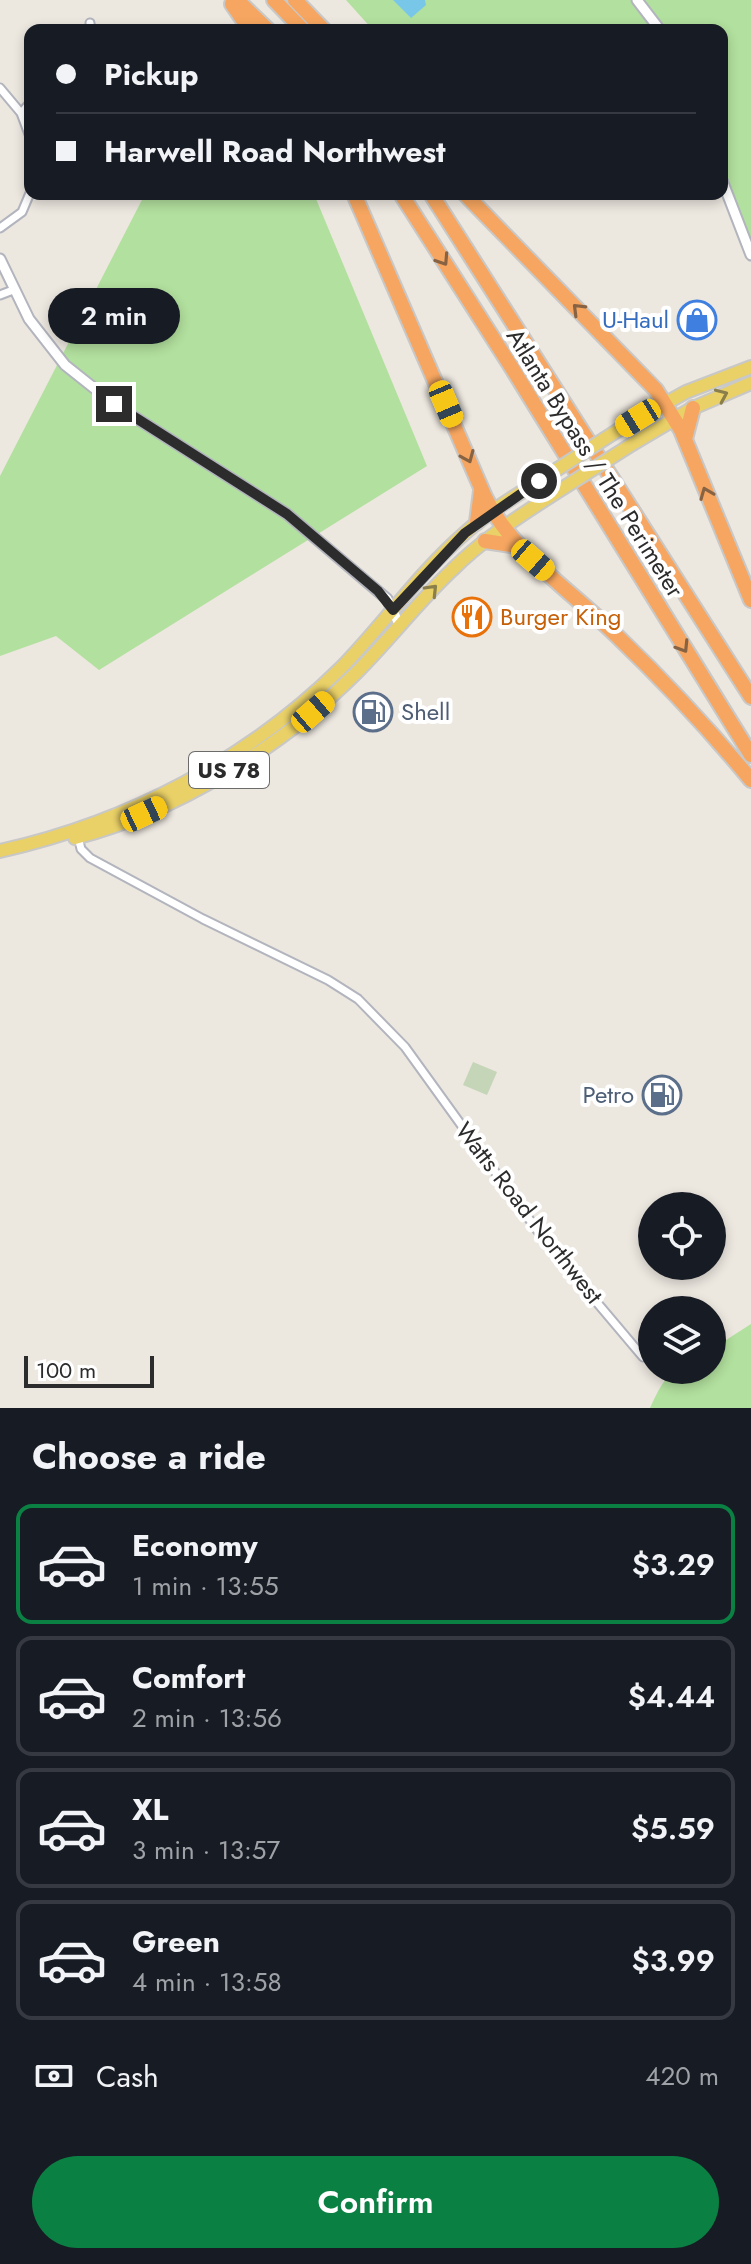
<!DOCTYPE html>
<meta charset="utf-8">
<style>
body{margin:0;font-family:Jost,sans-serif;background:#242831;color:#f1f3f6;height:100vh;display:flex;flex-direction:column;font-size:30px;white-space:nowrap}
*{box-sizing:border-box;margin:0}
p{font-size:26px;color:#9ea1a6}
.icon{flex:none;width:44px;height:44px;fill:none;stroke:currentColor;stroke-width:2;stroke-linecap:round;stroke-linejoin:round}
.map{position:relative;height:1408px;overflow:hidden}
.panel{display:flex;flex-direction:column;background:#171b24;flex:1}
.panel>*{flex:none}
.hud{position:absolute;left:24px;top:24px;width:704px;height:176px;border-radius:16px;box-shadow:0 4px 12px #0003;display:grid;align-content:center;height:176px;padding:0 32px;background:#171b24}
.controls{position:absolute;left:638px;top:1192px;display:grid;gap:16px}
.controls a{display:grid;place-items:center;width:88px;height:88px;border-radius:50%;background:#171b24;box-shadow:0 4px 12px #0003;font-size:40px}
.scale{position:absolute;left:24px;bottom:20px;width:130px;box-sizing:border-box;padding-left:8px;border:4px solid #2c2c2c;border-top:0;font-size:22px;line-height:28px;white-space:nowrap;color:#2c2c2c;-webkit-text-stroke:6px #fff;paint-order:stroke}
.end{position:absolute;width:36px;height:36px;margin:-18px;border:10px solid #2c2c2c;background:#fff;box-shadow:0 0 0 4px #fff}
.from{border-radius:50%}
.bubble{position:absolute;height:56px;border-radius:28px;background:#171b24;box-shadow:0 4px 12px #0003;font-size:26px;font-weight:600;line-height:56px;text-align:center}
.car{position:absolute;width:24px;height:48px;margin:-24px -12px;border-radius:10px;box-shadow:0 0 6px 2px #0007;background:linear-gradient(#f5c518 24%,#345 0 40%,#f5c518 0 76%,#345 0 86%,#f5c518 0)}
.hud b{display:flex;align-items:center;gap:28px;height:76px;font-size:30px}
.hud b+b{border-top:2px solid #363941}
.hud i{width:20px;height:20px;background:#f1f3f6}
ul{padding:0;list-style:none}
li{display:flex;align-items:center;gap:24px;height:120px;margin:0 16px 12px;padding:0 16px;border:4px solid #363941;border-radius:16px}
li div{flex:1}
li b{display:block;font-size:30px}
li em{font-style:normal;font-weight:600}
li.active{border-color:#0b8043}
li>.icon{width:72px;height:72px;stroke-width:1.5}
h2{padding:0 32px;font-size:36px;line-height:96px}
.pay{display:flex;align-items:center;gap:20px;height:88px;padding:0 32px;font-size:30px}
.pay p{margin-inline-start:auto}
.button{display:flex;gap:16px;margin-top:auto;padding:16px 32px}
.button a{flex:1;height:92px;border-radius:48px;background:#0b8043;color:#fff;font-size:32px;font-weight:600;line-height:92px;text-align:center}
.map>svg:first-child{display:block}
.green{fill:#b2e09e}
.cemetery{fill:#c5d5b7}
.water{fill:#78c6e8}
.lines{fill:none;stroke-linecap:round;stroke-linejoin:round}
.minor-casing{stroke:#b2b4be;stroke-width:11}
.tertiary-casing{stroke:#b2b4be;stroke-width:13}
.primary-casing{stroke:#c8c8c8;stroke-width:16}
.motorway-casing{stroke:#c8c8c8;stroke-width:18}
.minor{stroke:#fff;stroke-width:7}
.tertiary{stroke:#fff;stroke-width:9}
.primary{stroke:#e9d067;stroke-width:12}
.motorway{stroke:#f6a660;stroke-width:14}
.primary-bridge-casing{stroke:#c8c8c8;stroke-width:16;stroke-linecap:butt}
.primary-bridge{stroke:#e9d067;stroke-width:12}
.oneway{stroke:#876343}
.oneway2{stroke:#8a7e4a}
.route{stroke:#2c2c2c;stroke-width:10}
.labels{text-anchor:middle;stroke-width:8;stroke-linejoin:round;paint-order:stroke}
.shield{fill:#fff;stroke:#6b6b6b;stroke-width:2}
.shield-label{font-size:22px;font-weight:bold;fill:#2c2c2c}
.shop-label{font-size:24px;fill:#366cbe;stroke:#fff;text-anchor:end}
.street-label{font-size:24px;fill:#2c2c2c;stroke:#fff}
.food-label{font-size:24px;fill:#c56008;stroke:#fff;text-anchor:start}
.service-label{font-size:24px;fill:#4e5e75;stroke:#fff;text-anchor:start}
</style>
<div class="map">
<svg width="751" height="1408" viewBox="0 0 751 1408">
<rect width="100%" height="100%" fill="#ece7df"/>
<path class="green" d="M346,0H751V241L722,172V30H373Z
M145,194H314L427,466L99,670L56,636L0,656V476Z
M751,1324V1408H650C668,1369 670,1370 712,1370V1349Z"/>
<path class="cemetery" d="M473,1062L497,1072L487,1095L463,1085Z"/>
<path class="water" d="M393,0H425L426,5L411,18Z"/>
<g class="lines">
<defs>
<path id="minor" d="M90,23L91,30
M0,88L21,113L30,137
M21,113L30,103
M0,228L22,212L30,193
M0,295L13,290
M78,837L81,849L90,858L203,919L328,980L358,999L405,1047L545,1241L643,1357"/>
<path id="tertiary" d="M637,0L660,30
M722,180L751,255
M0,259L29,319L65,365L114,404L287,514L387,599L400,626"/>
<path id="primary" d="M623,427L686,392L751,367
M634,443L693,408L751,383
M75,838C176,812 283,746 356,673C389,640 418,602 452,570C481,541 515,519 549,497
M0,851C129,822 248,760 342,667C384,624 419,573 465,533C487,513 514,497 539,481"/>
<path id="motorway" d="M237,0L268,30
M274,0L303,30
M295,0L324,30
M232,4L250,30
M354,194L485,497C514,555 571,590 616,635C664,681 709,729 751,780
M401,194L512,368L751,755
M431,194L751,697
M465,194L656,390L681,430L751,600
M685,439L693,408
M477,522L481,491
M485,541L517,546"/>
</defs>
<use href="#minor" class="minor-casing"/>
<use href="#tertiary" class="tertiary-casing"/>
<use href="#primary" class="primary-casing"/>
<use href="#motorway" class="motorway-casing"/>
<use href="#minor" class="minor"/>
<use href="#tertiary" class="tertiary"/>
<use href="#primary" class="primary"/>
<use href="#motorway" class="motorway"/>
<defs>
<path id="primary-bridge" d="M539,481L623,427
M549,497L634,443"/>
</defs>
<use href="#primary-bridge" class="primary-bridge-casing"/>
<use href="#primary-bridge" class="primary-bridge"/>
</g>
<defs><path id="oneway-chevron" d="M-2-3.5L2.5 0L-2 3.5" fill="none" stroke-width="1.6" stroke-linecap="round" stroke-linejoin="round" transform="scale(2)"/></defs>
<g class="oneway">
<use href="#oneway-chevron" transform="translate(443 260) rotate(57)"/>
<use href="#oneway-chevron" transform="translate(578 309) rotate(-135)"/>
<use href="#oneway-chevron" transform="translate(468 457) rotate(67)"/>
<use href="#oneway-chevron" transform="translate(706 493) rotate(-112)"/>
<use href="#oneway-chevron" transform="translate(683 647) rotate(58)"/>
</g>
<g class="oneway2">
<use href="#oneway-chevron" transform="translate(722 395) rotate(-24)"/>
<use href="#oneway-chevron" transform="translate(432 590) rotate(-46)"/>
</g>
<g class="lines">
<path class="route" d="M114,404L287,514L378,591L393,610L465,533L539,481"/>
</g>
<defs>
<symbol id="shop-ring" viewBox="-11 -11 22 22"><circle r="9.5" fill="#fff" stroke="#3f7fe0" stroke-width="1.5"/><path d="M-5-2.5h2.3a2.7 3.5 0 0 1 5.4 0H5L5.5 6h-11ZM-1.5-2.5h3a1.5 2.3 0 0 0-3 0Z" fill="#3f7fe0"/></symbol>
<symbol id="restaurant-ring" viewBox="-11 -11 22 22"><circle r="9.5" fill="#fff" stroke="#e8710a" stroke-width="1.5"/><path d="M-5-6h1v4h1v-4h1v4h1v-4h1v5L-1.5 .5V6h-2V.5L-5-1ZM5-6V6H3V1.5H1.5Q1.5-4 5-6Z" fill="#e8710a"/></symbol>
<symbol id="fuel-ring" viewBox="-11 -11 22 22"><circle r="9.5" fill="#fff" stroke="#5c6f8a" stroke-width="1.5"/><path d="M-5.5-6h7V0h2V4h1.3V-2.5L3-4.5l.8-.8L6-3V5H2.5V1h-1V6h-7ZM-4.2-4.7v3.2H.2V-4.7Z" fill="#5c6f8a"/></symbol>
</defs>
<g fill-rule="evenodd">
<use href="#shop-ring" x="675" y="298" width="44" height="44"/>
<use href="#restaurant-ring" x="450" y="595" width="44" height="44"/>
<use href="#fuel-ring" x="351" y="690" width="44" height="44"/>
<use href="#fuel-ring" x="640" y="1073" width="44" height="44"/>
</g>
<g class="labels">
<rect class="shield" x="189" y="752" width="80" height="36" rx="6"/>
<g class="shield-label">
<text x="229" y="778">US 78</text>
</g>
<g class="shop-label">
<text x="669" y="328">U-Haul</text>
</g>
<g class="street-label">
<text transform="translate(595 463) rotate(58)" y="8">Atlanta Bypass / The Perimeter</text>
<text transform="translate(529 1213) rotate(52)" y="8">Watts Road Northwest</text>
</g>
<g class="food-label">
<text x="500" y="625">Burger King</text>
</g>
<g class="service-label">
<text x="401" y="720">Shell</text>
<text x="634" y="1103" text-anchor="end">Petro</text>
</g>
</g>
</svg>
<div class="controls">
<a><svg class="icon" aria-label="locate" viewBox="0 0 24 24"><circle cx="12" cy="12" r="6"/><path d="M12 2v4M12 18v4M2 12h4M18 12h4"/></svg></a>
<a><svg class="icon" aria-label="layers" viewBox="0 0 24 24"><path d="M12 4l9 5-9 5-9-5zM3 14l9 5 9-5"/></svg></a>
</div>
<div class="scale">100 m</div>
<i class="end from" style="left:539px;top:481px"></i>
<i class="end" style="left:114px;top:404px"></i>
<div class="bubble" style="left:48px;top:288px;width:132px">2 min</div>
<i class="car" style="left:446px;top:404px;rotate:157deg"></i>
<i class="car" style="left:638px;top:418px;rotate:238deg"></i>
<i class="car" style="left:533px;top:560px;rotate:131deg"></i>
<i class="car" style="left:313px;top:712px;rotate:49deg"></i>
<i class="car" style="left:144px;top:814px;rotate:65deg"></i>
<div class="hud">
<b><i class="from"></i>Pickup</b>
<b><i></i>Harwell Road Northwest</b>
</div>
</div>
<section class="panel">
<h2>Choose a ride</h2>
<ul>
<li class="active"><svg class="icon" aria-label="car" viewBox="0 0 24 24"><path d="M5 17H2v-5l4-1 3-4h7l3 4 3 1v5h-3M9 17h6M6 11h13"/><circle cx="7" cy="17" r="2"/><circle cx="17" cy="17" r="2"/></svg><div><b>Economy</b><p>1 min · 13:55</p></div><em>$3.29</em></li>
<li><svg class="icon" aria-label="car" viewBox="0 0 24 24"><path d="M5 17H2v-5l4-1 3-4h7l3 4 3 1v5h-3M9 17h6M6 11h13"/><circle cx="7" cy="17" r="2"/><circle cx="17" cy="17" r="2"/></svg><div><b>Comfort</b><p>2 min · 13:56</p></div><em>$4.44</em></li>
<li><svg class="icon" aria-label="car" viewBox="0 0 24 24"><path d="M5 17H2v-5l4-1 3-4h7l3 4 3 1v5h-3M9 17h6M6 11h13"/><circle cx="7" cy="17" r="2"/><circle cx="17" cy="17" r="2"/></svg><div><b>XL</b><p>3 min · 13:57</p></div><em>$5.59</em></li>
<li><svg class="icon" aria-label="car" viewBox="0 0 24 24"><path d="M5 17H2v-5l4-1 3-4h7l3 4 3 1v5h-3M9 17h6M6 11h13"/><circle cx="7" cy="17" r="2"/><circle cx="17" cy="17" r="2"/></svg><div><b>Green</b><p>4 min · 13:58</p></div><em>$3.99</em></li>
</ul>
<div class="pay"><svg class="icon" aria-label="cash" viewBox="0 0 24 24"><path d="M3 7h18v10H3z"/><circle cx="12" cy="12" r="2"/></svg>Cash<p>420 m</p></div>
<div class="button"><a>Confirm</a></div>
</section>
